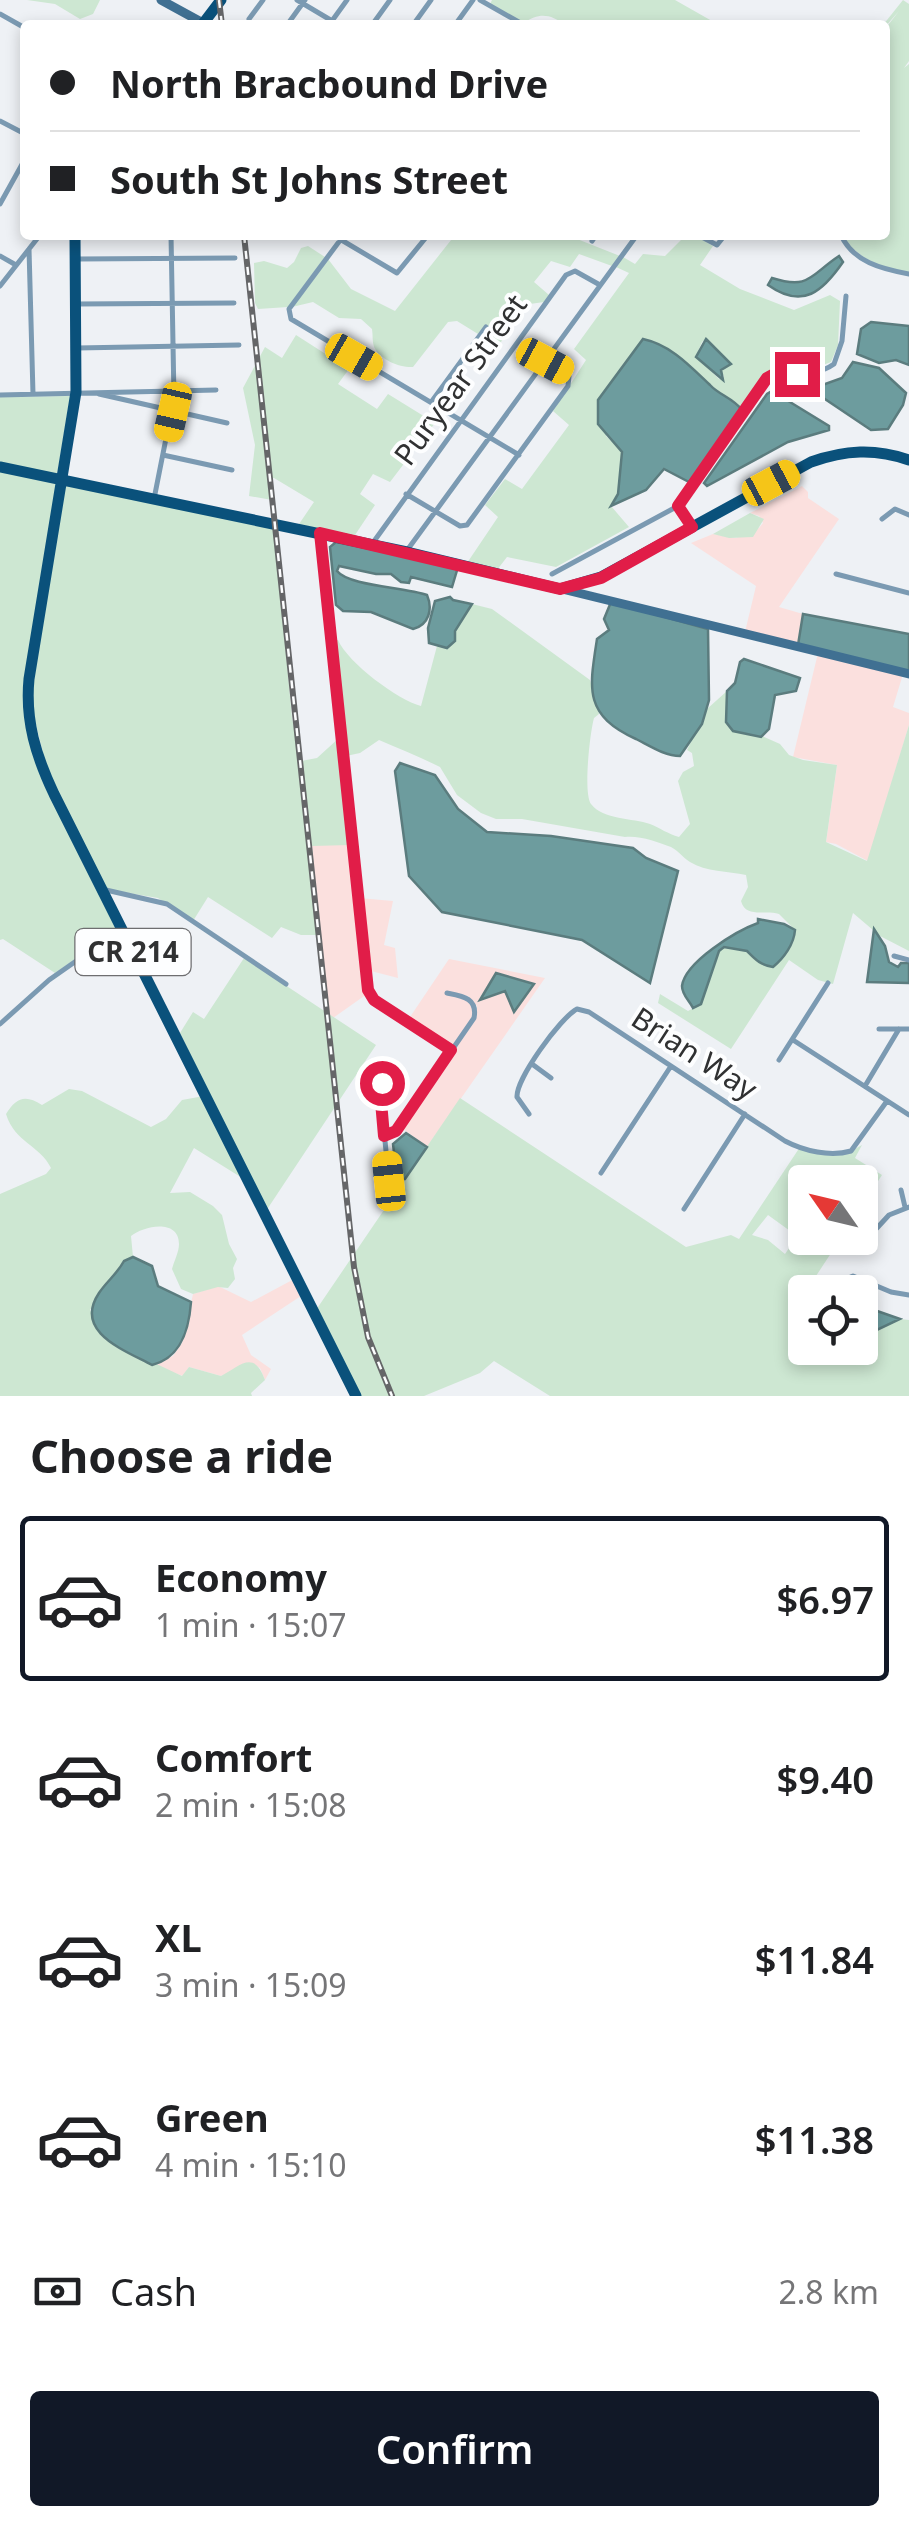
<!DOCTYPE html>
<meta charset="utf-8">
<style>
body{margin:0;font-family:"Noto Sans",sans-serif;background:#f2f2f2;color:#202124;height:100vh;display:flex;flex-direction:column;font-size:38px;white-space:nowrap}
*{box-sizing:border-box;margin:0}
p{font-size:32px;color:#757577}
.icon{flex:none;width:55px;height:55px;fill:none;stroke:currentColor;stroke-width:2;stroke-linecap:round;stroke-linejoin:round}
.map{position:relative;height:1396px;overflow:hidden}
.details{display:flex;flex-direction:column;background:#fff;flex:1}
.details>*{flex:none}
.guide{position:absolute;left:20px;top:20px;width:870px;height:220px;border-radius:10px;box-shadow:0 5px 15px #0003;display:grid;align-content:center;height:220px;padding:0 30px;background:#fff}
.needle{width:65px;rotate:304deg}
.fabs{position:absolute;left:788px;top:1165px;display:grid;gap:20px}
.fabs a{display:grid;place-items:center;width:90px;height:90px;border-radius:10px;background:#fff;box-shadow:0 5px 15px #0003;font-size:50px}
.end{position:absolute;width:45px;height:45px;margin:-22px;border:12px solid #e11d48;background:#fff;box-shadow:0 0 0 5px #fff}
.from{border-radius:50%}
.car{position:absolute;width:30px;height:60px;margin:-30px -15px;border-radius:12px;box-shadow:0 0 8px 2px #0007;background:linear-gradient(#f5c518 24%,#345 0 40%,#f5c518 0 76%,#345 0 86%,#f5c518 0)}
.guide b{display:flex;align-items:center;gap:35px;height:95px;font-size:38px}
.guide b+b{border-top:2px solid #e0e0e0}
.guide i{width:25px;height:25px;background:#202124}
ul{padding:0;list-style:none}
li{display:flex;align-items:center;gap:30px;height:165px;margin:0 20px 15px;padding:0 10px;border:5px solid transparent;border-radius:10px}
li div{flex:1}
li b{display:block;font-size:38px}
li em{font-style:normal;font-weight:600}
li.selected{border-color:#111827}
li>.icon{width:90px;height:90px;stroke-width:1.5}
h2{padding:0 30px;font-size:45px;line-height:120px}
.pay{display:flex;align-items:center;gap:25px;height:110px;padding:0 30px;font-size:38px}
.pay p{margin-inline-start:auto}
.cta{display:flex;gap:20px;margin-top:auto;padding:20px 30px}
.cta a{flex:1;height:115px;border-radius:10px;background:#111827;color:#fff;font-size:40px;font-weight:600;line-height:115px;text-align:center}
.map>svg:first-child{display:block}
.commercial{fill:#fbe0de;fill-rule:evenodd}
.green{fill:#cde7d2;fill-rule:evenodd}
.water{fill:#6d9c9e;stroke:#5b7c7e;stroke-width:2.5}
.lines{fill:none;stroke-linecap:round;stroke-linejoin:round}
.minor{stroke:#7b9ab2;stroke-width:5}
.secondary{stroke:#407092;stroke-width:9}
.primary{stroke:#0a517b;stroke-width:11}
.rail-casing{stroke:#656668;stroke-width:6}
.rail{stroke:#fdfeff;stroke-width:2.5;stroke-dasharray:8;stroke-linecap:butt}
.route{stroke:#e11d48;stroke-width:12}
.labels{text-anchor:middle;stroke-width:8;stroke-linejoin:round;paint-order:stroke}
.shield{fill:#fdfeff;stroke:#6e6e70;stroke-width:2.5}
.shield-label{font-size:28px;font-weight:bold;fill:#303132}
.street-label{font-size:30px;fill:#303132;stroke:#fdfeff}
</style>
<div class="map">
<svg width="909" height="1396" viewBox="0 0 909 1396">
<rect width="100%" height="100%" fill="#eef1f5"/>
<path class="commercial" d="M802,486L808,492V498L839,519L779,607L803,614L798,645L745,632L756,586L691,543L713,534L736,538L759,528L763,523L759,516L750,513Z
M818,653L903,674L893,707L909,713V725L868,861L836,844L826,842L837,765L793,757Z
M312,845H350L367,994L333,1018L327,1014Z
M359,898L393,901L384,945L395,948L398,978L367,970Z
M449,959L545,978L427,1147L402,1128L477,1014V1006L468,996L445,991V994L466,999L473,1007L472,1017L451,1048L408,1020ZM496,973L533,983L514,1011L504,991L479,999Z
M296,1278L304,1294L242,1335L251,1355L271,1369L265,1380L260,1368L251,1363L221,1376L189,1367L183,1376L152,1365L173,1356L182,1343L193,1294L218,1286L251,1302Z"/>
<path class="green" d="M27,0H100L93,14L80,19L55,4Z
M492,0H675L719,25H565C551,14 539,12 524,23L490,4Z
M903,0L909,4V61L904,68L909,64V274C879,267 860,260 841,235H885V29L899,11L885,27L883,25Z
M455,235H567L620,256L612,266L579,254L570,267L551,261L534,282L549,295L544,302L523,305L504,338L484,364H480C474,350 479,339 488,327L486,325L478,334L457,321L448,322L413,367C401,368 380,360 374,347C372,341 373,335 372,329L361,319L339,318L313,302L292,307L328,259L351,289L395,311Z
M686,235H694L713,246L700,265L740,289L794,310L830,295L840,301L838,345L831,362L810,370L774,369L742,410C734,400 725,397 715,389C697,377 682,359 663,346L606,436L623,452L618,494L611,506L629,527L556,567L507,557L497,570L467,563L498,517L485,505L505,479L522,489L569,425L553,411L586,360L574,349L629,273L616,267L623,257L635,264L643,254L665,256ZM706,339L731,364L721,370L724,377L719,379L696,356L702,342Z
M308,246L325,257L288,307L258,309L255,303L254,263L264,261L287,268L294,262L301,248Z
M296,335L349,369L338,384L377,409L388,394L435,423L390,482L373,474L360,494L375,505L353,538L297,527L314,502L274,478L269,479L272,500L249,496L255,445L243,388L265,347L282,358Z
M70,396L57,475L0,463V397Z
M0,469L59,482L28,727L120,928L55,973L3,939L0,940Z
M63,483L274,525L292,718L301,761L317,758L339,738L350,845L312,846L318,935H301L281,927L272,938L208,897L193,921L158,898L104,889L50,781L30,701Z
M750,513L764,519L753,537L729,538L713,534Z
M472,604L492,609L590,680L599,714L594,718C590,732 583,793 591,804C603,820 633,818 650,824C660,828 668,834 679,837L690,824L678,781L683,772L694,766L692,753L687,750L707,709L727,691L726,722L733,731L762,736L780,744L789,755L803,760L837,765L826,842L867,861L909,725V951L880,936L853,913L833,984L818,980L789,960L731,1049L658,1003L660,994L688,1011L701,1004L719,951L724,947L747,951L751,955L794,938L795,930L779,914C765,909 746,919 741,901L748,887L746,875C728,871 706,872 690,862C683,858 679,851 671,847C659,842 638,835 625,837L522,819H496L481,813L457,795L440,767C420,757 400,749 379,740L360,753L346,756L332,640H338C348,663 398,700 421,706L437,646L447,648L455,641V631Z
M244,958L376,1045L266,1211L180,1033L193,1012L204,1019Z
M69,1089L82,1091L151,1127L166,1119L182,1100L204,1096L247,1181L194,1148L170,1193L190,1192L213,1206L222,1215L229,1244L237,1259L233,1268L235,1279L228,1288L218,1287L193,1294L181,1289L172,1269C174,1261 179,1252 179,1244C179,1218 143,1226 131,1236L133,1257L124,1261L90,1310L110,1342L182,1376L189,1367L221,1376C240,1366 254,1349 265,1380L251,1393L252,1396H0V1194L46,1174L51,1168C40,1145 15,1143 6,1114C16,1098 25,1094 42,1105Z
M460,1098L686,1247L731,1235L739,1239L800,1147L846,1154L862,1145L855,1158L882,1175L860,1209V1182H805V1238H841L791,1314L805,1324V1348H860V1338L900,1319L909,1320V1396H550L494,1361L480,1373L424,1396H358L316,1310ZM768,1215L797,1236L785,1254L768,1240L752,1235Z"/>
<path class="water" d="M839,256L843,262C823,291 803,310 768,285L772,278C810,290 810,275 839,256Z
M871,322L909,326V365L896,360L879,363L857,354L861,329Z
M643,339C671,345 690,366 710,385C719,395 733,398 742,410L700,471L689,482L664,469L646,490L611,506L618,494L622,452L598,424V400Z
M706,339L731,364L721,370L723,380L696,357Z
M853,362L879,368L906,393L903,405L888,429L871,430L813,391L814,388L842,378Z
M772,391L829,426V430L788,442L707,486L704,483L767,394Z
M336,542L458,567L452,587L411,577L409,583L401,582L391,574H376L339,566L337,571C349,586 404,587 427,595C433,609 429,625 413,629L371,612L343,611L336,605L330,547Z
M450,597L453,600L472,604L455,631V641L447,648L429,643L428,628L435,601Z
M611,602L708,629L709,700L702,724L680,756C665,756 650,746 636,739C584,715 589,690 597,639L609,630L604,619Z
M803,614L909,634V672L798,645Z
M744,659L800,678L796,691L775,695L769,729L761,737L733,731L726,722L727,691L735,683L740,662Z
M400,763L435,775L458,809L487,832L551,836L633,848L646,858L678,871L650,983L582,940L442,912L409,876L395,771Z
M758,919L784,924L795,930C794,944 784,958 773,967C760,965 755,959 747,951L724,947L719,951L701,1004L693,1008C689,1000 682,995 682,986C685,962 736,931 758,923Z
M874,929L885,946L889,962L898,967L901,963H909V983L867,982Z
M496,973L534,984L514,1012L505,991L480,1000Z
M406,1133L427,1147L405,1179H401L396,1170L393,1144Z
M133,1257L152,1266L158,1286L191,1302C189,1330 181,1358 152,1365C124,1350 73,1332 99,1293C107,1281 117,1274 124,1261Z
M860,1305L900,1319L860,1338Z"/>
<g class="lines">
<path class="minor" d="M297,0L339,25
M480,0L524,25
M0,14L25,28
M249,19L263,0
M287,25L305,0
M329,25L347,0
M372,25L390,0
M413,25L431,0
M455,25L473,0
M0,121L25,134
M0,204L25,159
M333,235L397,273L428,235
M344,235L289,309L291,319L519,455
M698,235L717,245L725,235
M841,235C853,262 882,269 909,274
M592,241L596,235
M29,249L33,394
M0,256L16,265
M78,259L235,258
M0,286L40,235
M77,304L234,303
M77,348L239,345
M99,394L227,423
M0,395L216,390
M432,401L486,327
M163,455L232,470
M406,494L460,526L467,525L568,386L569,376L545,361
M154,499L174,398L171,235
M678,506L691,524
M882,519L895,509L909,515
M320,536L368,990L374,999L451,1050
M372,544L566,275L575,271L600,285
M408,549L637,235
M552,574L678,506L770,375C792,365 810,381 834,364L842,341L846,296
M836,574L909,593
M106,890L167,904L286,984
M894,956L909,960
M0,1024L49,980L119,931
M879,1029H909
M793,1040L909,1115
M779,1060L828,983
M532,1064L551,1078
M382,1083L380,1091L389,1181
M865,1086L899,1029
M529,1114L517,1097C516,1079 560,1018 577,1009L589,1012L785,1141C804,1151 830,1157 851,1151L887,1101
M384,1136L396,1131L474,1018C478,998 462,996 447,993
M601,1173L671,1066
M901,1190L905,1207
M684,1209L745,1114
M877,1228L889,1215L909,1207
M833,1292L841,1281L853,1276L891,1292L909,1295"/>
<path class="secondary" d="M161,0L203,23
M562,589L909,674"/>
<path class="primary" d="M202,25L221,0
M75,235L76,392L29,679C25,721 36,756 54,794L356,1396
M0,467L407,552L560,589L601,577L811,462C845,450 875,448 909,460"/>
<defs>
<path id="rail" d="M219,0L222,25
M244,235L354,1267L368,1337L392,1396"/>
</defs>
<use href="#rail" class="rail-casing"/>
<use href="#rail" class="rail"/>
</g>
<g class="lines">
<path class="route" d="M382,1083L380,1090L384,1136L396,1131L451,1050L374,1000L368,990L320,533L560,589L601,578L692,527L678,506L767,378L778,372L797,374"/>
</g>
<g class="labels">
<rect class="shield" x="75.5" y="929" width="115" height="46" rx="8"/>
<g class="shield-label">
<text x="133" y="962">CR 214</text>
</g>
<g class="street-label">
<text transform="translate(461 380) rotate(-54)" y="10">Puryear Street</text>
<text transform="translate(694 1054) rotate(33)" y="10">Brian Way</text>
</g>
</g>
</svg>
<div class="fabs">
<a><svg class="needle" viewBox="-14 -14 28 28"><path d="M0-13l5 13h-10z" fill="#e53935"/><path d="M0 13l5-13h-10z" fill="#757577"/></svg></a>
<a><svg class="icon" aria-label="locate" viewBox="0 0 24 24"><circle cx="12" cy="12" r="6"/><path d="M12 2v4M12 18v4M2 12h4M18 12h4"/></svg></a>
</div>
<i class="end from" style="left:382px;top:1083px"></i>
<i class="end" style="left:797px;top:374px"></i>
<i class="car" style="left:354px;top:357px;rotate:120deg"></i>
<i class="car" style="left:545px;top:361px;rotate:118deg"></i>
<i class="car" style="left:173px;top:412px;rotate:193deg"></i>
<i class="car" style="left:771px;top:483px;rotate:62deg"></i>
<i class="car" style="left:389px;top:1181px;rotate:354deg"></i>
<div class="guide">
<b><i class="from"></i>North Bracbound Drive</b>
<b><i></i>South St Johns Street</b>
</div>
</div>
<section class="details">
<h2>Choose a ride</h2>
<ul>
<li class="selected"><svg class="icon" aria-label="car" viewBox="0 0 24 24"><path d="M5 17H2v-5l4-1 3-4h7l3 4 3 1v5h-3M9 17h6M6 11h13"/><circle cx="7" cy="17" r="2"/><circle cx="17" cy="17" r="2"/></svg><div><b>Economy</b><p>1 min · 15:07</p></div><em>$6.97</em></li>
<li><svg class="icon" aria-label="car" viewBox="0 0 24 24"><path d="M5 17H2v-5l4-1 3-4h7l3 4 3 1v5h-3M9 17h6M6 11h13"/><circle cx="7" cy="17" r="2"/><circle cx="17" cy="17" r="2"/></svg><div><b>Comfort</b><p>2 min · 15:08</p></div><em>$9.40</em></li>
<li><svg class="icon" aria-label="car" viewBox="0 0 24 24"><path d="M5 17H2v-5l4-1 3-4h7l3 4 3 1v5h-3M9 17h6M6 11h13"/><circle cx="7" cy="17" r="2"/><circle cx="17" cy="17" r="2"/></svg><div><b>XL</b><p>3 min · 15:09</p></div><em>$11.84</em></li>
<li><svg class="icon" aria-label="car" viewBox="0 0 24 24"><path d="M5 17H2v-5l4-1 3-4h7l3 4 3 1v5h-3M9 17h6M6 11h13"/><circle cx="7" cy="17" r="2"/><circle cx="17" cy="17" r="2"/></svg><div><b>Green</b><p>4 min · 15:10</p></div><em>$11.38</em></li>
</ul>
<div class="pay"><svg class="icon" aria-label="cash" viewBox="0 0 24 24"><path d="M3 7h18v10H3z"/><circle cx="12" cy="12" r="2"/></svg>Cash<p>2.8 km</p></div>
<div class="cta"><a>Confirm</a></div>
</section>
